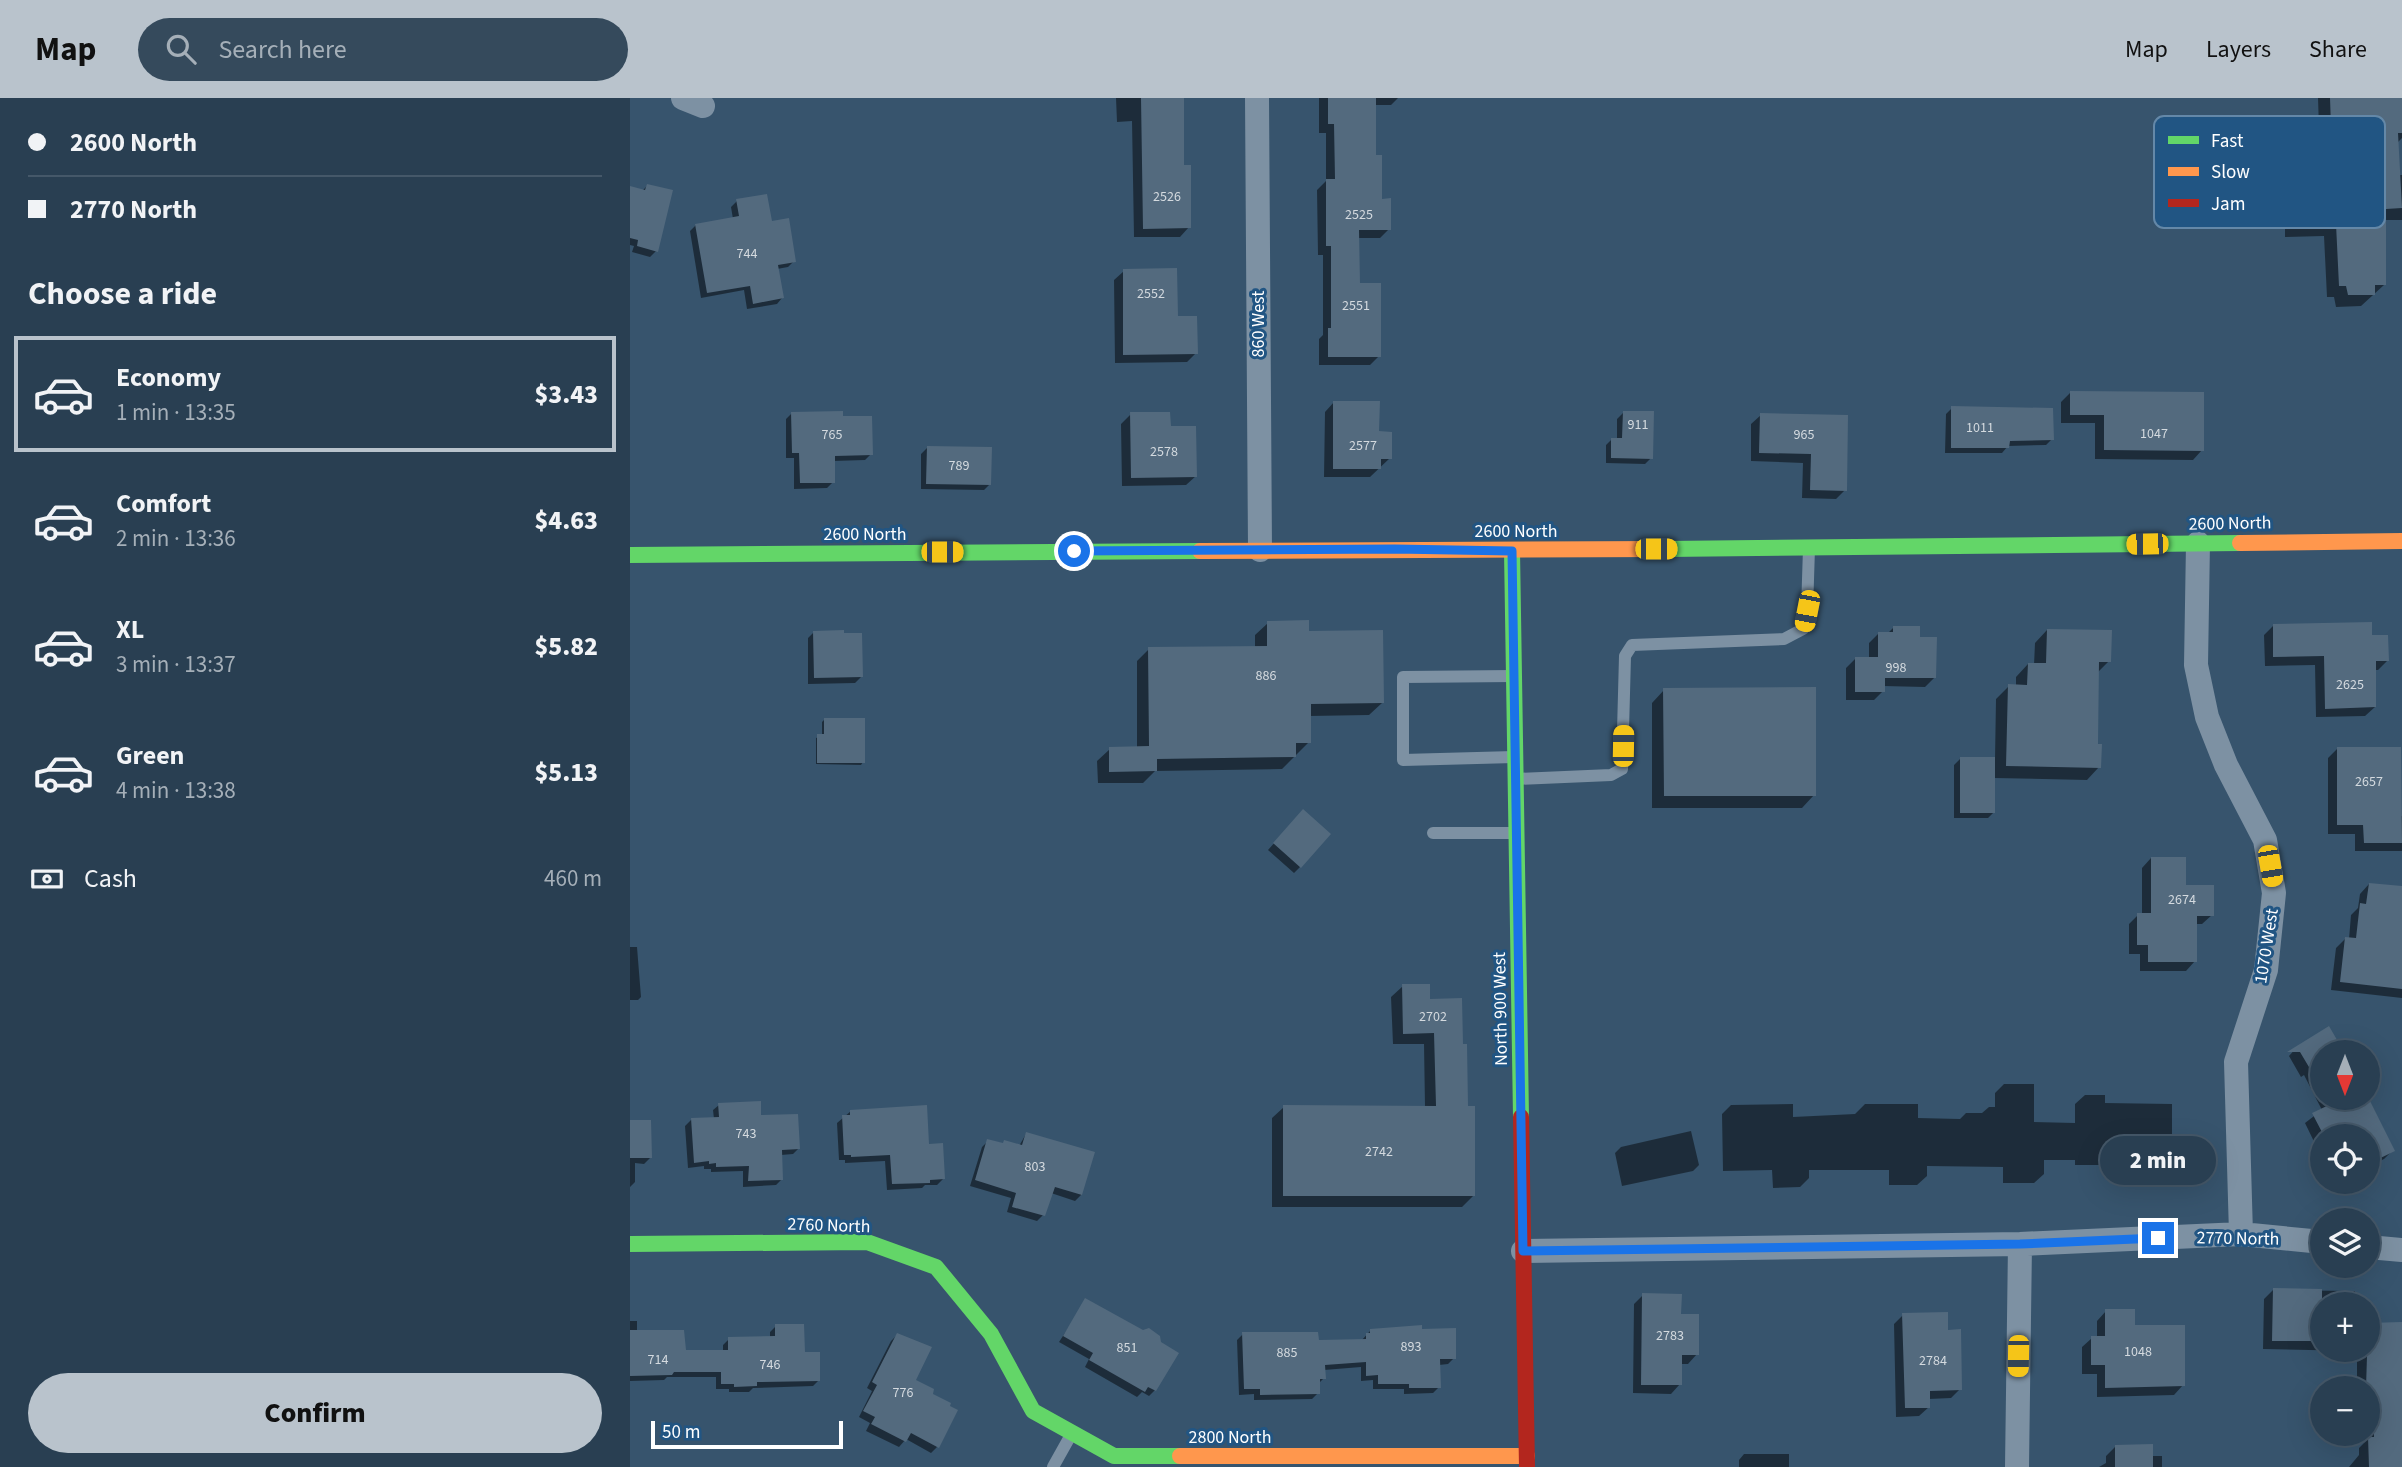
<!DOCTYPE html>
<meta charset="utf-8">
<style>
body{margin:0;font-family:"Source Sans 3",sans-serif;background:#354a5c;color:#f1f3f6;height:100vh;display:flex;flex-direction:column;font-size:26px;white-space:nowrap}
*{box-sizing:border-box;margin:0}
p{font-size:23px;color:#a5afb8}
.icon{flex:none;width:38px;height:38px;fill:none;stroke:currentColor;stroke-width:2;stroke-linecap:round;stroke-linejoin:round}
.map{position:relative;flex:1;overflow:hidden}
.sheet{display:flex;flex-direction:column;background:#293f52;width:630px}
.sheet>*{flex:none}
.guide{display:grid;align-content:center;height:154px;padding:0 28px;background:#293f52}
.needle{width:46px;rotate:180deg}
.controls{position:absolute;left:1680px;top:942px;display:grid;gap:14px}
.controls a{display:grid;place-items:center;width:70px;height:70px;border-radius:50%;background:#293f52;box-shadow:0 7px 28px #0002,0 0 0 2px #455869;font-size:35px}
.scale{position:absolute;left:21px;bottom:18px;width:192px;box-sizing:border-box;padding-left:7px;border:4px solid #fff;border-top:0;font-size:19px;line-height:24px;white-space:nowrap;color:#fff;-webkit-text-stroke:5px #215583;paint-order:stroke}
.end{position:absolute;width:32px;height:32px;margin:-16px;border:9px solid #1a73e8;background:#fff;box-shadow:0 0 0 4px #fff}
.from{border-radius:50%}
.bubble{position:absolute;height:49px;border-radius:24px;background:#293f52;box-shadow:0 7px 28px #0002,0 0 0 2px #455869;font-size:23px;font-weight:800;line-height:49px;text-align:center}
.car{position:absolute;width:21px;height:42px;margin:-21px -10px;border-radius:9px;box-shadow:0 0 5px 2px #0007;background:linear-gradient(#f5c518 24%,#345 0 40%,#f5c518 0 76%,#345 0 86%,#f5c518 0)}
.guide b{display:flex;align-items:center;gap:24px;height:66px;font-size:26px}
.guide b+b{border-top:2px solid #455869}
.guide i{width:18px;height:18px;background:#f1f3f6}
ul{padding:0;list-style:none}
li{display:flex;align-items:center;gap:21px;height:116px;margin:0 14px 10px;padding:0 14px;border:4px solid transparent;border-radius:0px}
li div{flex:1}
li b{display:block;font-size:26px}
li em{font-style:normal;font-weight:800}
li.on{border-color:#b9c3cc}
li>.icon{width:63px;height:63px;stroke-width:1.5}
h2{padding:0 28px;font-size:32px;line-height:84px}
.pay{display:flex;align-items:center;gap:18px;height:77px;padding:0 28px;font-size:26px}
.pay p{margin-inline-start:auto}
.button{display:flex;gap:14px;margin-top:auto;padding:14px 28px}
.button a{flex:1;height:80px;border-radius:42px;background:#b9c3cc;color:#111;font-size:28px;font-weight:800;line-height:80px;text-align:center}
header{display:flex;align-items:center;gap:42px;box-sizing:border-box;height:98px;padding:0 35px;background:#b9c3cc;color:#111}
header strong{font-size:33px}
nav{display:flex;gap:38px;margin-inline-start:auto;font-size:24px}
.search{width:490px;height:63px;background:#354a5c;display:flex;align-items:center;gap:18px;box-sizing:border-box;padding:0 24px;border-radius:38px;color:#a5afb8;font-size:26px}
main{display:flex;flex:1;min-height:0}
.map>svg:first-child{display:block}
.shadow{fill:#0007}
.building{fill:#536a7e}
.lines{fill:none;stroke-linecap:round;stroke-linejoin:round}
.lane{stroke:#7d91a3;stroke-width:12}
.street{stroke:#7d91a3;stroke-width:24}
.fast{stroke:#63d668;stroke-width:16}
.slow{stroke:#ff974d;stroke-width:16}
.jam{stroke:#b3261e;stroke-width:16}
.route{stroke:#1a73e8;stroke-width:9}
.labels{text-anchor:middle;stroke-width:6;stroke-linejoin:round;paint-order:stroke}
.number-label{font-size:14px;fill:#d4dadf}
.street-label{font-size:18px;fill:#fff;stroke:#215583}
.key{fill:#215583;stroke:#6488a8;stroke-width:2}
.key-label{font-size:19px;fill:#fff}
</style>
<header>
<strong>Map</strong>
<div class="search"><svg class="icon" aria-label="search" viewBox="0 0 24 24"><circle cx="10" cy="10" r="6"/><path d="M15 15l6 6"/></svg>Search here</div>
<nav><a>Map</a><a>Layers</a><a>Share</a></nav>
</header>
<main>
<section class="sheet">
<div class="guide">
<b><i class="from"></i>2600 North</b>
<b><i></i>2770 North</b>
</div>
<h2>Choose a ride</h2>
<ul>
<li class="on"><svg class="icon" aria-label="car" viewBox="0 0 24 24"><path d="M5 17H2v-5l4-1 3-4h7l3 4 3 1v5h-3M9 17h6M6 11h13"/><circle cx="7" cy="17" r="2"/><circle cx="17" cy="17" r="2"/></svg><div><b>Economy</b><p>1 min · 13:35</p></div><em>$3.43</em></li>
<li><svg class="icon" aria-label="car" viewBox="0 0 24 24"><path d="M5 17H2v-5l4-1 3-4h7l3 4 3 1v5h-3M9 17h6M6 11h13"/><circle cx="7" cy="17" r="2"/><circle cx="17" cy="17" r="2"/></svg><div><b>Comfort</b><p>2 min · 13:36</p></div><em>$4.63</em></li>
<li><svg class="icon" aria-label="car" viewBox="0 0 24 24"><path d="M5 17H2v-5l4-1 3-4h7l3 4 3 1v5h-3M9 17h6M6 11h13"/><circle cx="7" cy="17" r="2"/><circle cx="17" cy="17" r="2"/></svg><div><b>XL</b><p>3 min · 13:37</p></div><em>$5.82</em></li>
<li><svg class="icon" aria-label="car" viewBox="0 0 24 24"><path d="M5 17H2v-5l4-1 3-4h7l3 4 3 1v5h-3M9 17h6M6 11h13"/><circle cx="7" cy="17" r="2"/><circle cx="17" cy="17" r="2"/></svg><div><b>Green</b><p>4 min · 13:38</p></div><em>$5.13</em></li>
</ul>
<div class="pay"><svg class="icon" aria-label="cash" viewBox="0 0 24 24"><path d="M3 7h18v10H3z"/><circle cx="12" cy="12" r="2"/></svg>Cash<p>460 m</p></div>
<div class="button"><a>Confirm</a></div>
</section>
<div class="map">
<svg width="1772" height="1369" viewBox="0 0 1772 1369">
<rect width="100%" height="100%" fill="#37546d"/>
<path class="shadow" d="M486,0H553L552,69L559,129L550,139H504L502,23L487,24Z
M689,0H768L761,7H744V58L750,102L759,131L750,140H727L728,186L749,258L740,267H689V241L693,237V157H688L687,92L696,83V35H689Z
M1688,0H1772V40L1767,45L1768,77H1772V122H1754V187L1731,208L1706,209L1704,199H1697L1694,138L1655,139V128L1643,123L1637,79L1650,67L1690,60Z
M17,88L26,153L20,159L2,154L4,148L0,147V90L12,93Z
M107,103L140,125L164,163L158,169L147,171L152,200L147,206L117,211L114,192L71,200L60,133L66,127L103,121L101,109Z
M494,173L566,255L557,264L485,265L484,182Z
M1440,295L1572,352L1563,362L1465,361V325H1431V304Z
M704,304L748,335L760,360L740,379H694L695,314Z
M1322,310L1422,341L1416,347L1378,348L1372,355H1315L1316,316Z
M162,315L211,320L241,356L235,362L203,363V384L197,390L164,391V360H156V321Z
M993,315L1021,360L1015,366L976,365V347L982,341H987V321Z
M501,316L539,330L566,378L556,387L492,388L491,326Z
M1131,317L1216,319L1215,392L1206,401L1172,400L1173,365L1121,363V326Z
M297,350L360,386L354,392L291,391V356Z
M638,525L752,605L739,617L679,618V644L652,671L525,673L513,685H468L467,663L480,651L507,650V563L519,551L625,549V537Z
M1643,528L1741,539L1757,563L1748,572H1744L1745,609L1735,618L1686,619L1685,567L1635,568L1634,537Z
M1264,529L1288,540L1305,579L1295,589L1253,588V593L1244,602H1216V570L1226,560H1239V545L1248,536H1257Z
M1417,532L1479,563L1467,575L1466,647L1469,669L1457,682L1364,680V714L1358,720H1324V667L1330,661H1365L1366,601L1379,588H1386V579L1398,566L1404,567L1405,545Z
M184,534L212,537L231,579L225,585L178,586V540Z
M1034,592L1184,697L1172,710H1022V605Z
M194,622L233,664L231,667L186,666V640L192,638V624Z
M1707,651L1769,718H1772V753H1725V736H1698V660Z
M667,719L670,769L664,775L638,752Z
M1521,760L1555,788L1582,817L1572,826H1565V863L1556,873H1510V856H1499V826L1508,817H1512V770Z
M1739,786L1772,790V900L1701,892L1706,850L1715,841H1719L1721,817L1728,810L1730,796Z
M0,849H7L11,899L8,902H0Z
M773,888L799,902L832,948L843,1098L832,1109H642V1020L654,1009H795L794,946H763L761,899Z
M1667,949L1692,954V999H1736L1763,1052L1754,1061L1738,1069V1038H1692V1060L1675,1025L1692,1012L1674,977L1671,979L1659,958Z
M1374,986H1404V1024L1445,1025V1006L1455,997H1475V1005L1542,1006V1046L1533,1055H1525V1072L1515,1081H1488V1067H1445V1062H1414V1076L1404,1085H1373V1069L1297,1068V1078L1287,1087H1259V1072H1179V1080L1170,1089L1143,1090L1142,1072L1093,1073L1092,1016L1101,1007L1163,1006V1019L1225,1016L1235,1006H1288V1020L1330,1021L1336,1015H1352L1359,1009H1365V995Z
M89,1007L169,1050L163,1056L151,1057L152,1081L146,1087L113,1089V1073L81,1074V1071H74V1068L58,1070L55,1028L61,1022L84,1021L83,1012Z
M221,1013L297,1048L313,1081L307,1087H295L292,1090L257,1092L255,1063L215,1065V1062H209L207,1025Z
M0,1024L20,1060L14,1066L5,1065V1084L0,1089Z
M1061,1033L1069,1067L1063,1073L992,1088L985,1055L991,1049Z
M396,1036L463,1055L451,1097L445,1103L421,1095L413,1117L407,1123L377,1114L381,1100L340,1088L352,1049L358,1043L389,1048Z
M1643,1192L1725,1193V1206H1692V1251H1738V1226H1772V1369H1719L1729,1357V1350L1735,1344V1335H1738V1290H1727V1253L1633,1251L1634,1201Z
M1013,1197L1050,1218L1067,1256L1058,1266H1050V1286L1041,1296L1003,1295L1004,1206Z
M456,1203L546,1255L525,1292L519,1298L512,1294L507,1299L455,1269L459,1261L429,1244Z
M1476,1213L1503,1229L1553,1287L1544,1297L1467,1299V1276H1452V1249L1462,1240H1467V1223Z
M1273,1217L1317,1233L1330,1291L1321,1300L1299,1301V1309L1289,1318L1266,1319L1264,1226Z
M0,1223H7V1234L54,1254H93V1247L99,1241L140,1240V1234L146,1228L173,1256L188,1283L183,1288L123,1290L119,1294H99V1291H86V1279H37L34,1282L0,1283Z
M741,1232L824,1260L818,1266L809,1267V1289L803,1295L774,1296V1291H743V1282L731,1283V1269L694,1272V1280L688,1286V1295L682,1301L624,1302V1296L609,1297L607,1242L613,1236L687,1244L731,1243Z
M267,1237L307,1349L301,1355L276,1341L269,1349L236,1333L240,1325L229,1319L242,1293L237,1290L261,1243Z
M1485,1349L1521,1358H1532V1369H1469L1476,1365V1358Z
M1114,1356H1159V1369H1109V1362Z"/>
<path class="building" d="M511,0H554V67H561V130L513,131Z
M698,0H746V57H752V101L761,100V132H729L730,185H751V259H698V230H701V148H696V81H705L704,26H698Z
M1700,0H1772V35H1768L1772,110L1756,111V187H1745V197H1718L1716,188H1709L1706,126L1667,127L1666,116L1655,110L1649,65L1702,56Z
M17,86L43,92L28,154L7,148L8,142L0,140V88L15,92Z
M137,96L142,123L159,120L166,164L148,167L154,200L123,206L120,188L77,195L65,126L109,118L106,101Z
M547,170L548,218H567L568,256L493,257V171Z
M1440,293L1574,294V353L1474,352V317H1440Z
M703,303H750L749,333L762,334V361H751V371H703Z
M1321,308L1423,310L1424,342L1380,343L1379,350H1321Z
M213,313V318H242L243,357L205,358V385H170L169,355H162L161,314Z
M993,313H1024L1023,361L981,360V340H992Z
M500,314H540L541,328H566L567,379L501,380Z
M1130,315L1218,317L1217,393L1180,392L1181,356L1129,355Z
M297,348L362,349L361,387L296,386Z
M679,522V533L753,532L754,605L681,606V645H666V659L527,661V673L479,674V649L519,648L518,549L637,548V523Z
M1742,524V537H1758L1759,563H1746V609L1695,611L1694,558L1643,559V526Z
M1263,528H1290V539H1307L1306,580H1255V594H1225V559H1248V534H1263Z
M1417,531L1482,532L1481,564H1469L1468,646H1472L1471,670L1376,668L1378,586L1397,587L1398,565H1416Z
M214,532V535H232L233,579L184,580L183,533Z
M1186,589V698H1034L1033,590Z
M194,620H235V665H187V636H194Z
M1707,649H1771L1772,745H1734L1733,727H1707Z
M1330,659H1365V715H1330Z
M673,711L701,736L671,770L643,745Z
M1521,759H1556V787H1584V818H1567V864H1518V847H1507V815H1521Z
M1739,785L1772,788V891L1710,884L1715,839L1726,840L1730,805L1736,806Z
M772,886H800V901L832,900L833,946H837L838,1008H845V1098H653V1007L806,1008L804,935L773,936Z
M1699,928L1714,954H1692V991L1670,954H1657Z
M1697,999H1738L1765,1053L1738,1066V1038H1694L1682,1015L1701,1006Z
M131,1003V1017L168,1016L170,1051L152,1052L153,1082L118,1083L119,1068L86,1069V1065L79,1066V1063L64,1065L61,1020L89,1019L88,1005Z
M297,1007L299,1046L313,1045L315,1081L300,1082V1085L262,1086L260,1057L221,1059V1057H214L212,1017H220V1012Z
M0,1022H21L22,1060H0Z
M396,1034L465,1054L452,1097L425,1089L415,1118L382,1109L386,1095L345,1082L357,1041L373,1045L374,1042L392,1047Z
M1643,1190L1692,1191V1243H1642Z
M1012,1195L1052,1196L1051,1216H1069V1257H1052V1287H1011Z
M455,1200L513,1232L519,1230L530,1238L531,1244L549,1255L526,1293L518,1289L515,1294L459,1262L463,1255L433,1238Z
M1475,1211H1505V1227H1555V1288L1475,1290V1267H1461V1238H1475Z
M1318,1214V1232L1331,1231L1332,1292L1300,1293V1310H1275L1272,1215Z
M1772,1224V1369H1739L1738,1339H1744L1743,1293H1738L1736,1290L1738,1225Z
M145,1226H174L175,1254H190V1283L127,1284V1288L104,1289V1286H91V1274H44L42,1277L0,1278V1232H54L56,1252H98V1239L145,1238Z
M792,1227V1231L826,1230V1261H810L811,1290H779V1286H748V1277L736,1278V1264L695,1267L696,1281H690V1296L630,1297V1291H614L612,1234H688L689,1242L736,1241V1235H740V1231Z
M267,1235L302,1249L286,1282L304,1291L303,1296L321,1305L320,1308L328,1312L309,1350L281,1335L276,1344L241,1326L245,1319L233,1313L247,1287L242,1284Z
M1523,1346V1369H1485V1347Z"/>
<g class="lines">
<path class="lane" d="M884,578L773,579V662L884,659
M886,681L981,677L992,671L995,558L1002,547L1154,541L1173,531L1177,513L1179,450
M803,735H886
M423,1369L442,1335"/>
<path class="street" d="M53,0L73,8
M627,0L630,452
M1568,445L1566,567L1577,619L1596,667L1635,742L1644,795L1636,872L1606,964L1611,1136
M1738,1149L1772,1152
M893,1153L1390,1146L1611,1136L1692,1144
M1387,1369L1390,1146"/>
<path class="fast" d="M1036,451L1610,445
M882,453L891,1019
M0,457L570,453
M0,1146L237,1144L306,1169L361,1236L403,1313L484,1358H550"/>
<path class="slow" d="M1610,445L1772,443
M570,453L1036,451
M550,1358H897"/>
<path class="jam" d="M891,1019L897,1369"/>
</g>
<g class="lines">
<path class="route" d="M444,453L765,451L882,453L893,1153L1390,1146L1528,1140"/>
</g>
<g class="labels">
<g class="number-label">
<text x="537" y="103">2526</text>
<text x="729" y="121">2525</text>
<text x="117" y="160">744</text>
<text x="521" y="200">2552</text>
<text x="726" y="212">2551</text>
<text x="1008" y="331">911</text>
<text x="1350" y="334">1011</text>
<text x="1524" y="340">1047</text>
<text x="202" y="341">765</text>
<text x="1174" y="341">965</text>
<text x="733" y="352">2577</text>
<text x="534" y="358">2578</text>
<text x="329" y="372">789</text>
<text x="1266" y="574">998</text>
<text x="636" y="582">886</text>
<text x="1720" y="591">2625</text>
<text x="1739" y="688">2657</text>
<text x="1552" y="806">2674</text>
<text x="803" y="923">2702</text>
<text x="116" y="1040">743</text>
<text x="749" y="1058">2742</text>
<text x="405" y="1073">803</text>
<text x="1040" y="1242">2783</text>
<text x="781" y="1253">893</text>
<text x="497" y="1254">851</text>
<text x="1508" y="1258">1048</text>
<text x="657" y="1259">885</text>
<text x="28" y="1266">714</text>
<text x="1303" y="1267">2784</text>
<text x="140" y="1271">746</text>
<text x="273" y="1299">776</text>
</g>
<g class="street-label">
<text transform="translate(628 226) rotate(-90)" y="6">860 West</text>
<text transform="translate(1600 425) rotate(-1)" y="6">2600 North</text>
<text x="886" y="439">2600 North</text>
<text x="235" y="442">2600 North</text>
<text transform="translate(1636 848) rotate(-81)" y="6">1070 West</text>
<text transform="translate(870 911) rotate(-91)" y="6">North 900 West</text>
<text transform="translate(199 1127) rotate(2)" y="6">2760 North</text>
<text transform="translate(1608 1140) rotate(1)" y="6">2770 North</text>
<text x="600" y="1345">2800 North</text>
</g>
</g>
<rect x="1524" y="18" width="231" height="112" rx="10" class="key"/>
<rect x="1538" y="38" width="31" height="8" fill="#63d668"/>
<rect x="1538" y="69" width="31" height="9" fill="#ff974d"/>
<rect x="1538" y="101" width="31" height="8" fill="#b3261e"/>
<g class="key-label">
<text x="1581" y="49">Fast</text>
<text x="1581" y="80">Slow</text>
<text x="1581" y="112">Jam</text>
</g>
</svg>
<div class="controls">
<a><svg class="needle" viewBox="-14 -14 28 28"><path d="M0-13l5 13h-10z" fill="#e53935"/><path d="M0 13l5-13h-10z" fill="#a5afb8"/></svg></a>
<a><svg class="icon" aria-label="locate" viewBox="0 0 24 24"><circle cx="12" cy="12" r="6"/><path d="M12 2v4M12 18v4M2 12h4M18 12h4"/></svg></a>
<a><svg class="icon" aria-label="layers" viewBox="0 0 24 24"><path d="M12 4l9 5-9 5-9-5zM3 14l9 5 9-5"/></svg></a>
<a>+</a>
<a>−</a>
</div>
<div class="scale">50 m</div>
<i class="end from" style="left:444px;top:453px"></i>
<i class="end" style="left:1528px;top:1140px"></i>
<div class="bubble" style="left:1470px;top:1038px;width:116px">2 min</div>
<i class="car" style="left:1517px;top:446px;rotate:269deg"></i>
<i class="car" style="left:1026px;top:451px;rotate:90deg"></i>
<i class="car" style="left:312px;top:454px;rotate:90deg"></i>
<i class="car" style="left:1177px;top:513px;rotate:191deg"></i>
<i class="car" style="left:993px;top:648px;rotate:1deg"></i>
<i class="car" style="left:1640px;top:768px;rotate:170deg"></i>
<i class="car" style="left:1388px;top:1258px;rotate:181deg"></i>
</div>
</main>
